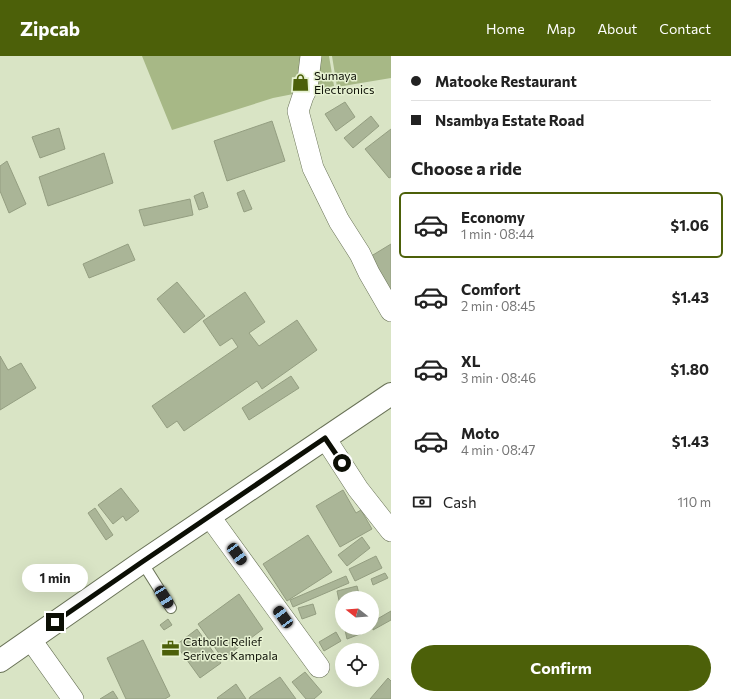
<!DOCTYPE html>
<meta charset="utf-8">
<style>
body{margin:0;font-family:Commissioner,sans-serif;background:#f2f2f2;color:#222;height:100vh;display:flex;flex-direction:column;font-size:15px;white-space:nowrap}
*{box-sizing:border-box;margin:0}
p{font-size:13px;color:#767676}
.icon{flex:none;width:22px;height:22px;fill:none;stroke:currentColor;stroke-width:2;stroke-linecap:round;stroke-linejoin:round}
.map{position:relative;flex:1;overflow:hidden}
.side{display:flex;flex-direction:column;background:#fff;width:340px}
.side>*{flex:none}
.banner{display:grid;align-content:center;height:88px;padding:0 20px;background:#fff}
.needle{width:26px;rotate:287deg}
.tools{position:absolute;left:335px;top:535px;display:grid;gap:8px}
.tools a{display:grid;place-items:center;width:44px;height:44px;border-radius:50%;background:#fff;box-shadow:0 4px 16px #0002;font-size:20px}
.end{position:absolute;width:18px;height:18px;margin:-9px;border:5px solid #0c0f05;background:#fff;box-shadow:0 0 0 2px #fff}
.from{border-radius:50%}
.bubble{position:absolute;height:28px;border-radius:14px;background:#fff;box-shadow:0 4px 16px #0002;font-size:13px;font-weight:700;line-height:28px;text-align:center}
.car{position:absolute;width:12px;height:24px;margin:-12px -6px;border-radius:5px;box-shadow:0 0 3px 1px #0007;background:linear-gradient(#222 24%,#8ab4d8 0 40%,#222 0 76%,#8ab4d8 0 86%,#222 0)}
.banner b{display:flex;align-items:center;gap:14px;height:38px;font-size:15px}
.banner b+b{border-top:1px solid #e0e0e0}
.banner i{width:10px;height:10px;background:#222}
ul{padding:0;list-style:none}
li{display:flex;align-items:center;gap:12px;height:66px;margin:0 8px 6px;padding:0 12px;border:2px solid transparent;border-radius:6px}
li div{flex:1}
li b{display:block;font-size:15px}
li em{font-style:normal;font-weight:700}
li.active{border-color:#4c6009}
li>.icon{width:36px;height:36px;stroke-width:1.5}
h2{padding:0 20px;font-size:18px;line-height:48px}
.pay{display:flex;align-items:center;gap:10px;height:44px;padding:0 20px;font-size:15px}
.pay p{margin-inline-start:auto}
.cta{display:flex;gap:8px;margin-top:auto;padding:8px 20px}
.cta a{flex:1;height:46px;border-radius:24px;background:#4c6009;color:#fff;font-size:16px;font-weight:700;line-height:46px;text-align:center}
header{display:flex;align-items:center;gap:24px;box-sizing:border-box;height:56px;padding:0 20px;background:#4c6009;color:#fff}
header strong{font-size:19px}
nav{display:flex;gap:22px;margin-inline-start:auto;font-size:14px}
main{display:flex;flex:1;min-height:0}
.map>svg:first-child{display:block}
.green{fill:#a7b886}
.building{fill:#aab597;stroke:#949e81}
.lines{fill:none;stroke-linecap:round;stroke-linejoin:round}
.service-casing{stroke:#697257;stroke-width:12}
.minor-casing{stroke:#697257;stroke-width:22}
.tertiary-casing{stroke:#697257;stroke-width:24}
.service{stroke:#fff;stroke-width:10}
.minor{stroke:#fff;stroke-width:21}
.tertiary{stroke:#fff;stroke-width:22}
.route{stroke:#0c0f05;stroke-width:5}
.labels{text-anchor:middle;stroke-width:3;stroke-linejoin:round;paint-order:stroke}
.poi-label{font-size:12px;fill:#0c0f05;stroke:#e6f1d1;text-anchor:start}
</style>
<header>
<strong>Zipcab</strong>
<nav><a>Home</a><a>Map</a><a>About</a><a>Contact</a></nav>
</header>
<main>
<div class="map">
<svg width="391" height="643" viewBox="0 0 391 643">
<rect width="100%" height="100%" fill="#d9e4c5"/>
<path class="green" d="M142,0H329L334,30L273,42L172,74Z
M332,0H391V22L337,31Z"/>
<path class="building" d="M345,46L355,61L336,75L325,58Z
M371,60L379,70L353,92L344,82Z
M272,65L285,105L227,125L214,85Z
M59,72L65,93L40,102L32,81Z
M391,73V121L389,122L365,93Z
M104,97L113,127L48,150L39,121Z
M7,105L26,148L9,157L0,135V110Z
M244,134L252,153L244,156L237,137Z
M203,136L208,151L199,154L194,140Z
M190,143L193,159L144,170L139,154Z
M128,188L135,204L89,222L83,208Z
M391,188V245L368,202Z
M177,226L205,260L184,277L157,243Z
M245,236L265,266L249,277L259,290L297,264L317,294L262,333L257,325L184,375L177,365L167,372L152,350L238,291L232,282L220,290L203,265Z
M0,300L8,314L21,307L36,332L0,354Z
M291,320L299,332L249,364L242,352Z
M121,432L139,455L126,465L123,460L113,468L98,449Z
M343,434L356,457L361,454L372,473L340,491L316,450Z
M95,452L113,479L106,484L88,457Z
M308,479L332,516L287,545L263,508Z
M362,481L370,492L347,510L338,499Z
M376,500L382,512L355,525L349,513Z
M385,517L388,522L373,529L371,523Z
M346,520L349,527L293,551L290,544Z
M357,530L360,542H342V548L340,549L337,535Z
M239,538L263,573L223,603L198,568Z
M313,548L316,558L302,563L298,552Z
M391,555V564L373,574L372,566Z
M168,563L172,569L164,574L160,569Z
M351,572H367L368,575L347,583L345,574Z
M197,573L221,607L200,622L176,589Z
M336,576L341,585L324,595L319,586Z
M143,584L170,640L165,643H126L107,602Z
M305,616L322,636L314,643H306L292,626Z
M280,621L296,643H249L250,641Z
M388,622L391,625V643H370Z
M236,628L246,643H218L217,642Z
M113,635L118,643H100Z"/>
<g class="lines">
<defs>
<path id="service" d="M142,506L171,552"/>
<path id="minor" d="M311,0L307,32L303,40L298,55L313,112L339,165L360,198L369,217L391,255
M325,382L358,433L391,475
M210,461L319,611
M31,584L73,643"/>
<path id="tertiary" d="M0,605L142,506L391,338"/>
</defs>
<use href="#service" class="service-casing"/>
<use href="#minor" class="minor-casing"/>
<use href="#tertiary" class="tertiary-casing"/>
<use href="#service" class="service"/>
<use href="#minor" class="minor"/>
<use href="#tertiary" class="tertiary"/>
</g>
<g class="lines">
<path class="route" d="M55,566L142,506L325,382L342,407"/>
</g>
<defs>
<symbol id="shop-bare" viewBox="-9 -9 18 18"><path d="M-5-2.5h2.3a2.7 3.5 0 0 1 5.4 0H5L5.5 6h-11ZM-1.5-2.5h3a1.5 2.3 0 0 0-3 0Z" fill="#4c6009" stroke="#e6f1d1" stroke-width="2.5" paint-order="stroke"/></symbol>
<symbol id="office-bare" viewBox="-9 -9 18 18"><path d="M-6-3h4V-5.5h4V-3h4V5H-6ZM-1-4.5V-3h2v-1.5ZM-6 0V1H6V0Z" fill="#4c6009" stroke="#e6f1d1" stroke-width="2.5" paint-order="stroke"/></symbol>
</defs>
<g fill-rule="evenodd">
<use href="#shop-bare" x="288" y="14" width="25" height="25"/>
<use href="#office-bare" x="158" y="580" width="25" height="25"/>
</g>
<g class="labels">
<g class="poi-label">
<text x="314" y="24">Sumaya<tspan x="314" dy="14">Electronics</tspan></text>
<text x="183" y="590">Catholic Relief<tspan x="183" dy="14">Serivces Kampala</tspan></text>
</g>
</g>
</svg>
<div class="tools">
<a><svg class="needle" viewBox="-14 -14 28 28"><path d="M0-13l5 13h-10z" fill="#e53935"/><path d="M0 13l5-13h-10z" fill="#767676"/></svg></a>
<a><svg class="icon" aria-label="locate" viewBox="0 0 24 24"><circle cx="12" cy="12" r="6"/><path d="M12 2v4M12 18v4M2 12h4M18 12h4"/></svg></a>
</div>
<i class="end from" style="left:342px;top:407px"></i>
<i class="end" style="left:55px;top:566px"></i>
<div class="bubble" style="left:22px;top:508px;width:66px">1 min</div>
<i class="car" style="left:237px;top:498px;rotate:144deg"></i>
<i class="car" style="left:164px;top:541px;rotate:148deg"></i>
<i class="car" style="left:283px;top:561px;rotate:324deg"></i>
</div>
<section class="side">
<div class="banner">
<b><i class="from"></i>Matooke Restaurant</b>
<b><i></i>Nsambya Estate Road</b>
</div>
<h2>Choose a ride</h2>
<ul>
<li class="active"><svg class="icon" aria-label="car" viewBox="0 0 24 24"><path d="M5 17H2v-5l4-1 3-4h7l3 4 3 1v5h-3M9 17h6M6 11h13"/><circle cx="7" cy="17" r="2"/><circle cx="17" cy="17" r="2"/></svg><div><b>Economy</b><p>1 min · 08:44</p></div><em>$1.06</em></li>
<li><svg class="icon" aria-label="car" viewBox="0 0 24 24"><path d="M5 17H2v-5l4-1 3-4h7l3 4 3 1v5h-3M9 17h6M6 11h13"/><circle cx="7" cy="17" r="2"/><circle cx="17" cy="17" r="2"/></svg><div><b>Comfort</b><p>2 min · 08:45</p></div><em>$1.43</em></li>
<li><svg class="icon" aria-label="car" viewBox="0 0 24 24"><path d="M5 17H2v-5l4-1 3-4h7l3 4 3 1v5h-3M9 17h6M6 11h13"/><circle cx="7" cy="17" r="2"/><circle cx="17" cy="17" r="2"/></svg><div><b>XL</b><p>3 min · 08:46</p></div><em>$1.80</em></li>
<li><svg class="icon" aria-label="car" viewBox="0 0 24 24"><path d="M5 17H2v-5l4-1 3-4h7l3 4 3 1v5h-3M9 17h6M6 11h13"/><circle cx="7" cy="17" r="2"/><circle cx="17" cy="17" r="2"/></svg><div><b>Moto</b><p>4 min · 08:47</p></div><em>$1.43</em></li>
</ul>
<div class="pay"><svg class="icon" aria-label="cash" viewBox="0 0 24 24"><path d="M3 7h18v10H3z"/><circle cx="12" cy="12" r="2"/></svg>Cash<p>110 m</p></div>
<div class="cta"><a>Confirm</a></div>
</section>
</main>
